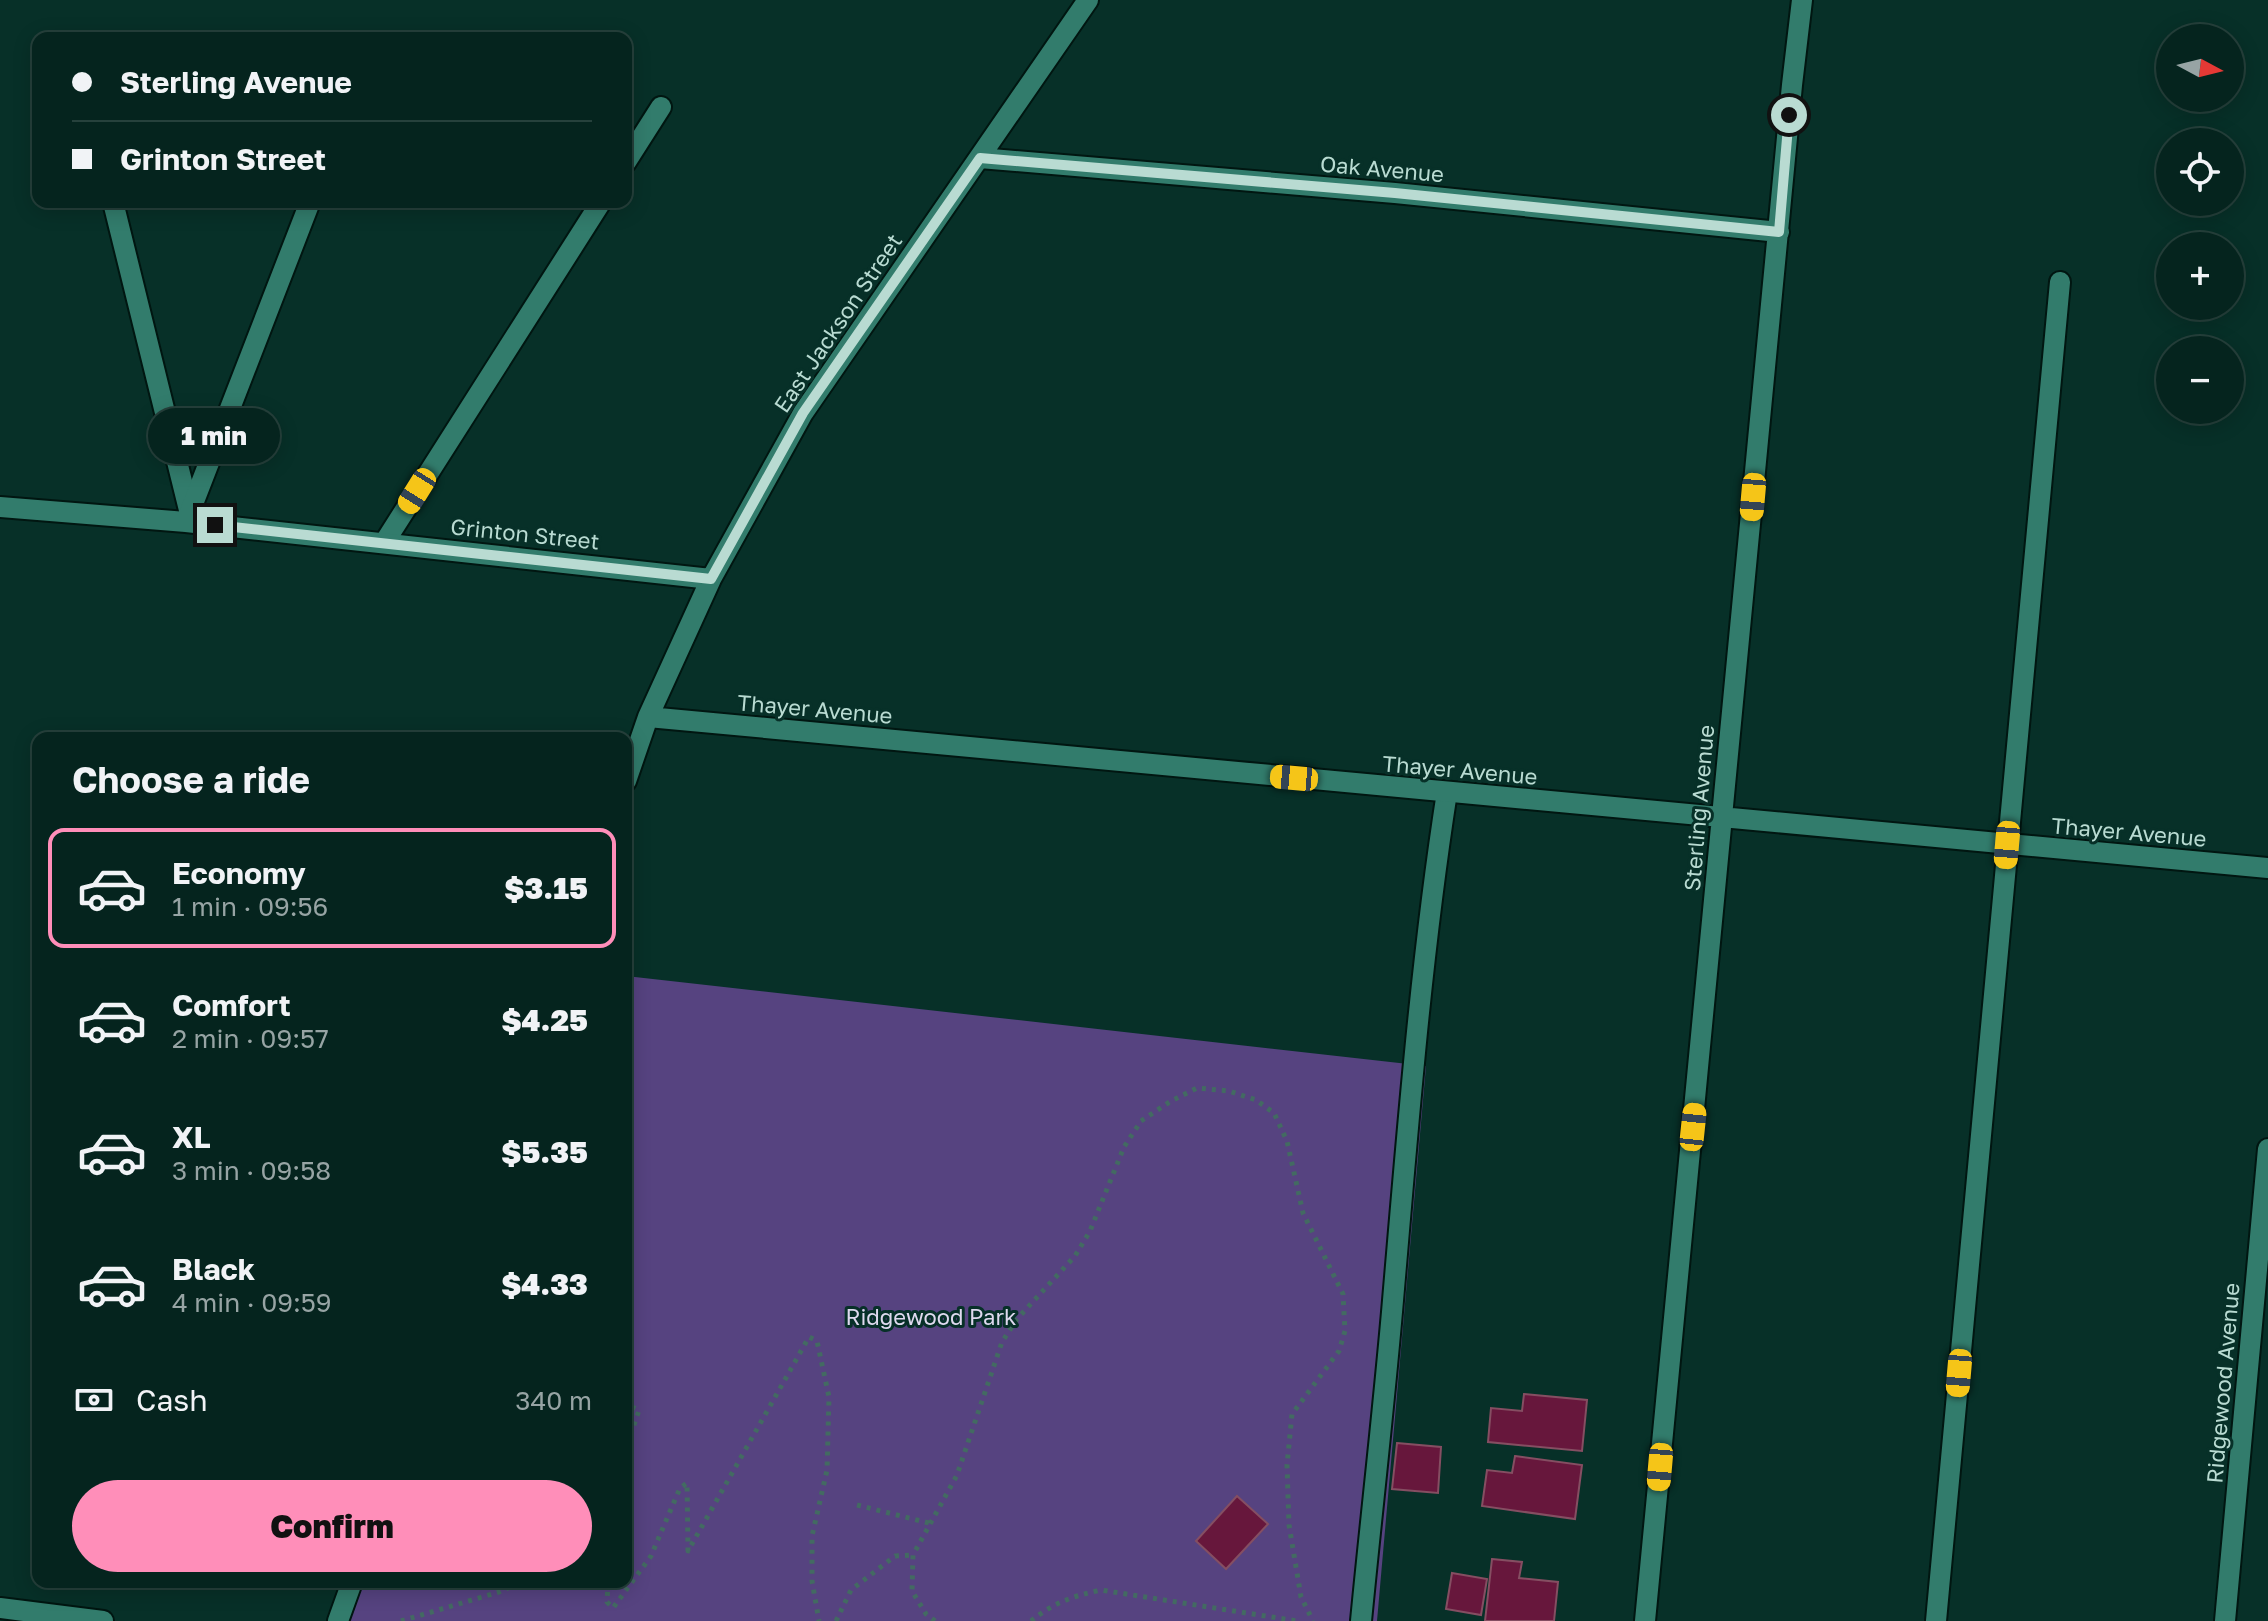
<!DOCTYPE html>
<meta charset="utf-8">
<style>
body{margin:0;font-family:"Golos Text",sans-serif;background:#13302b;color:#f1f3f6;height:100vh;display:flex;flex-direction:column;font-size:30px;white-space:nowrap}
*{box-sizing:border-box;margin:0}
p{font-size:26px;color:#97a4a4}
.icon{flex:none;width:44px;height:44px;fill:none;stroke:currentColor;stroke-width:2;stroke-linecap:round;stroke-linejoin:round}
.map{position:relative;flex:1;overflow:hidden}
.drawer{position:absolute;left:32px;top:732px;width:600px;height:856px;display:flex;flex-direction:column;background:#05241e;border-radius:16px;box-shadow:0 4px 20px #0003,0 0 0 2px #26413c}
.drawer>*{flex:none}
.banner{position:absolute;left:32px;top:32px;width:600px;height:176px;border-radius:16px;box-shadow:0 4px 20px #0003,0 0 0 2px #26413c;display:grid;align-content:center;height:176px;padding:0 40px;background:#05241e}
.needle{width:52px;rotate:97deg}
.buttons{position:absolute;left:2156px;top:24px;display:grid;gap:16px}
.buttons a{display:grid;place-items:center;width:88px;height:88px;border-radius:50%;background:#05241e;box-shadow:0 4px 20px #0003,0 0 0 2px #26413c;font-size:40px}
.end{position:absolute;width:36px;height:36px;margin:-18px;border:10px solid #b9dbd2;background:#111;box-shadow:0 0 0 4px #111}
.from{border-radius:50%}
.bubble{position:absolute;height:56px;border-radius:28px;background:#05241e;box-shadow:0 4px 20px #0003,0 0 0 2px #26413c;font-size:26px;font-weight:800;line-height:56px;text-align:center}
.car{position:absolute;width:24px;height:48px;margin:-24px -12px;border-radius:10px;box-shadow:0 0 6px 2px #0007;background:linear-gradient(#f5c518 24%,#345 0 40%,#f5c518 0 76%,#345 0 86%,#f5c518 0)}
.banner b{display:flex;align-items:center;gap:28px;height:76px;font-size:30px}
.banner b+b{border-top:2px solid #26413c}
.banner i{width:20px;height:20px;background:#f1f3f6}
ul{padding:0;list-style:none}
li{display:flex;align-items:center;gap:24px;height:120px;margin:0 16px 12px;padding:0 24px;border:4px solid transparent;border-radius:16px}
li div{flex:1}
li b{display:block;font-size:30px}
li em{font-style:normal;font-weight:800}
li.selected{border-color:#ff8eb9}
li>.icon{width:72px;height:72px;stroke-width:1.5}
h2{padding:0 40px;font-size:36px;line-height:96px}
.pay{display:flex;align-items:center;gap:20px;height:88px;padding:0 40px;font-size:30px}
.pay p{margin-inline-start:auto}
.primary-button{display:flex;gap:16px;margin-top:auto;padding:16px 40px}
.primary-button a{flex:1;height:92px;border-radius:48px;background:#ff8eb9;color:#111;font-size:32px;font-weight:800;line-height:92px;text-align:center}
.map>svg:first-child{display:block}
.green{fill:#564380}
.building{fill:#67173c;stroke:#854e62;stroke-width:2}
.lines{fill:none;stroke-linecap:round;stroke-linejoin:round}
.service-casing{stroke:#011611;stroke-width:24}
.minor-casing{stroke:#011611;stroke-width:24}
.tertiary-casing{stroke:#011611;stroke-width:24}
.path{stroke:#436a62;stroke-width:5;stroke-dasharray:4 6;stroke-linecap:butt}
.service{stroke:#327c6c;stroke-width:20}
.minor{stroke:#327c6c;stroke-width:20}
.tertiary{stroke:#327c6c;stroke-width:20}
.route{stroke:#b9dbd2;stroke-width:10}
.labels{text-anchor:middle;stroke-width:6;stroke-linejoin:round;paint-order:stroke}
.street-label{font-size:22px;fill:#b9dbd2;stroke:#073028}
.park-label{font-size:22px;fill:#dfd9ef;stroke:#073028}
</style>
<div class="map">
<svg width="2268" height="1621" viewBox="0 0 2268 1621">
<rect width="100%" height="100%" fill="#073028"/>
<path class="green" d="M626,976L1426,1066L1377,1621H341L354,1582H626Z"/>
<path class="building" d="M1524,1394L1587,1400L1582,1451L1488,1442L1491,1408L1522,1411Z
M1397,1443L1441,1447L1438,1493L1392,1489Z
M1515,1456L1582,1465L1575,1519L1482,1506L1487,1470L1512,1473Z
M1237,1496L1268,1524L1226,1569L1196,1541Z
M1492,1559L1522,1562L1519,1578L1558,1582L1554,1621H1485Z
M1452,1573L1487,1579L1481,1615L1446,1609Z"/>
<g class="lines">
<defs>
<path id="service" d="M626,162L661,107
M113,202L190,514
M384,543L601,202
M1361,1621C1371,1518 1383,1415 1392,1312C1407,1139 1420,965 1447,792
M1936,1621L2060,282"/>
<path id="minor" d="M980,158L1395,193L1779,232
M0,507L186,522L711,579
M186,522L310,202
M648,717L2268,868
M626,781L648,717L711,579L803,413L1088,0
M338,1621L352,1582
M1645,1621L1792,85L1802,0
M2225,1621L2268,1149"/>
<path id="tertiary" d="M0,1608L103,1621"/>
</defs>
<use href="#service" class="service-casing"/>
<use href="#minor" class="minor-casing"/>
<use href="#tertiary" class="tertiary-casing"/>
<path class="path" d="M626,1413L630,1406L639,1410L626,1449
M857,1505L929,1523
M608,1582L607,1602L613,1608L651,1556L680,1488L687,1483L688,1551L809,1337L817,1341L829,1397L827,1470L812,1536V1581L819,1621
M401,1621L499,1592L521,1582
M836,1621L851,1590L895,1556L913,1555
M935,1621L926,1614L912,1591L913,1555L957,1475L1002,1342L1017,1319L1075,1256L1090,1231L1124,1147L1141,1121L1171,1101L1197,1088L1229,1091L1256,1100L1274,1113L1287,1141L1303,1213L1343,1294L1345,1331L1339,1351L1292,1414L1287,1465L1289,1525L1301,1597L1313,1621
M1031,1621C1053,1603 1073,1596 1101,1590L1297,1621"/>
<use href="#service" class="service"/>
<use href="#minor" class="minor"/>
<use href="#tertiary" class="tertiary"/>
</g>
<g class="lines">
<path class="route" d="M215,525L711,579L803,413L980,158L1395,193L1779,232L1789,115"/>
</g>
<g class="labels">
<g class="street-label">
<text transform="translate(1382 169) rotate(5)" y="8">Oak Avenue</text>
<text transform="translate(838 323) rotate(-56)" y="8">East Jackson Street</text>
<text transform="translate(525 534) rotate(6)" y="8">Grinton Street</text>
<text transform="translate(815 709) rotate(5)" y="8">Thayer Avenue</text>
<text transform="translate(1460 770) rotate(5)" y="8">Thayer Avenue</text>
<text transform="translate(1699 808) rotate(-85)" y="8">Sterling Avenue</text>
<text transform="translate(2129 832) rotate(5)" y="8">Thayer Avenue</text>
<text transform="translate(2223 1383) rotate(-85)" y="8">Ridgewood Avenue</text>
</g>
<g class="park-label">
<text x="931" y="1325">Ridgewood Park</text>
</g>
</g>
</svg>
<div class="buttons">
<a><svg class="needle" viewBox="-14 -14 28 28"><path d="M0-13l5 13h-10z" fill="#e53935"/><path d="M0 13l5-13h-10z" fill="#97a4a4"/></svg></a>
<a><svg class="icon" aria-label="locate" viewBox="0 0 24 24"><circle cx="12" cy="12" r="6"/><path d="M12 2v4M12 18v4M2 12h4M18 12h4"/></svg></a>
<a>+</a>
<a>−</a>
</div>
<i class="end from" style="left:1789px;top:115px"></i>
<i class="end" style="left:215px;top:525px"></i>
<div class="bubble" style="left:148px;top:408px;width:132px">1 min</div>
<i class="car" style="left:417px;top:491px;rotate:212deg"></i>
<i class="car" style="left:1753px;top:497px;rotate:185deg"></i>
<i class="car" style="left:1294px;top:778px;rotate:275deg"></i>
<i class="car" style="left:2007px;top:845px;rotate:185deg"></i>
<i class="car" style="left:1693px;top:1127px;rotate:6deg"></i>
<i class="car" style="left:1959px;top:1373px;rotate:185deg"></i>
<i class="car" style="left:1660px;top:1467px;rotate:185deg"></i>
<div class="banner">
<b><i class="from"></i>Sterling Avenue</b>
<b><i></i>Grinton Street</b>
</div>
<section class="drawer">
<h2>Choose a ride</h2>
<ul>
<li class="selected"><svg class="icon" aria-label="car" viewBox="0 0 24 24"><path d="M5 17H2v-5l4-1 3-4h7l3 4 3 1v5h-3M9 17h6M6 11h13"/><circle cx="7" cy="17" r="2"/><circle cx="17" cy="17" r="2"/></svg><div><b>Economy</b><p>1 min · 09:56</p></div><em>$3.15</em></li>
<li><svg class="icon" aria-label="car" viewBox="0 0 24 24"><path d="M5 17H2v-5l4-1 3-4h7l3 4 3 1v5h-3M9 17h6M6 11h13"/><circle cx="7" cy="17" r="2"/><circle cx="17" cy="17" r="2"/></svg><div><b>Comfort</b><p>2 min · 09:57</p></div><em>$4.25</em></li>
<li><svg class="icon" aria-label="car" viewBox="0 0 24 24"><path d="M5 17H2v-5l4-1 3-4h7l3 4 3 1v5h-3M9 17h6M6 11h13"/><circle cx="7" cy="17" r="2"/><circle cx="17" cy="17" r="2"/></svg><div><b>XL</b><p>3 min · 09:58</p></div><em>$5.35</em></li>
<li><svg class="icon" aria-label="car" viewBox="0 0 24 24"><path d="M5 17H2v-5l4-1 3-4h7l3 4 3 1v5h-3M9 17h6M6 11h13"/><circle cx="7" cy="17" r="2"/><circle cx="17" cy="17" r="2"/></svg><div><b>Black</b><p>4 min · 09:59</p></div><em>$4.33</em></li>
</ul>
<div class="pay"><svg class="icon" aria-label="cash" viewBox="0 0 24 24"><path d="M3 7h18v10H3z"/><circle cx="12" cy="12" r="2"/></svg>Cash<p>340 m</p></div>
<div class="primary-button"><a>Confirm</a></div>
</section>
</div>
